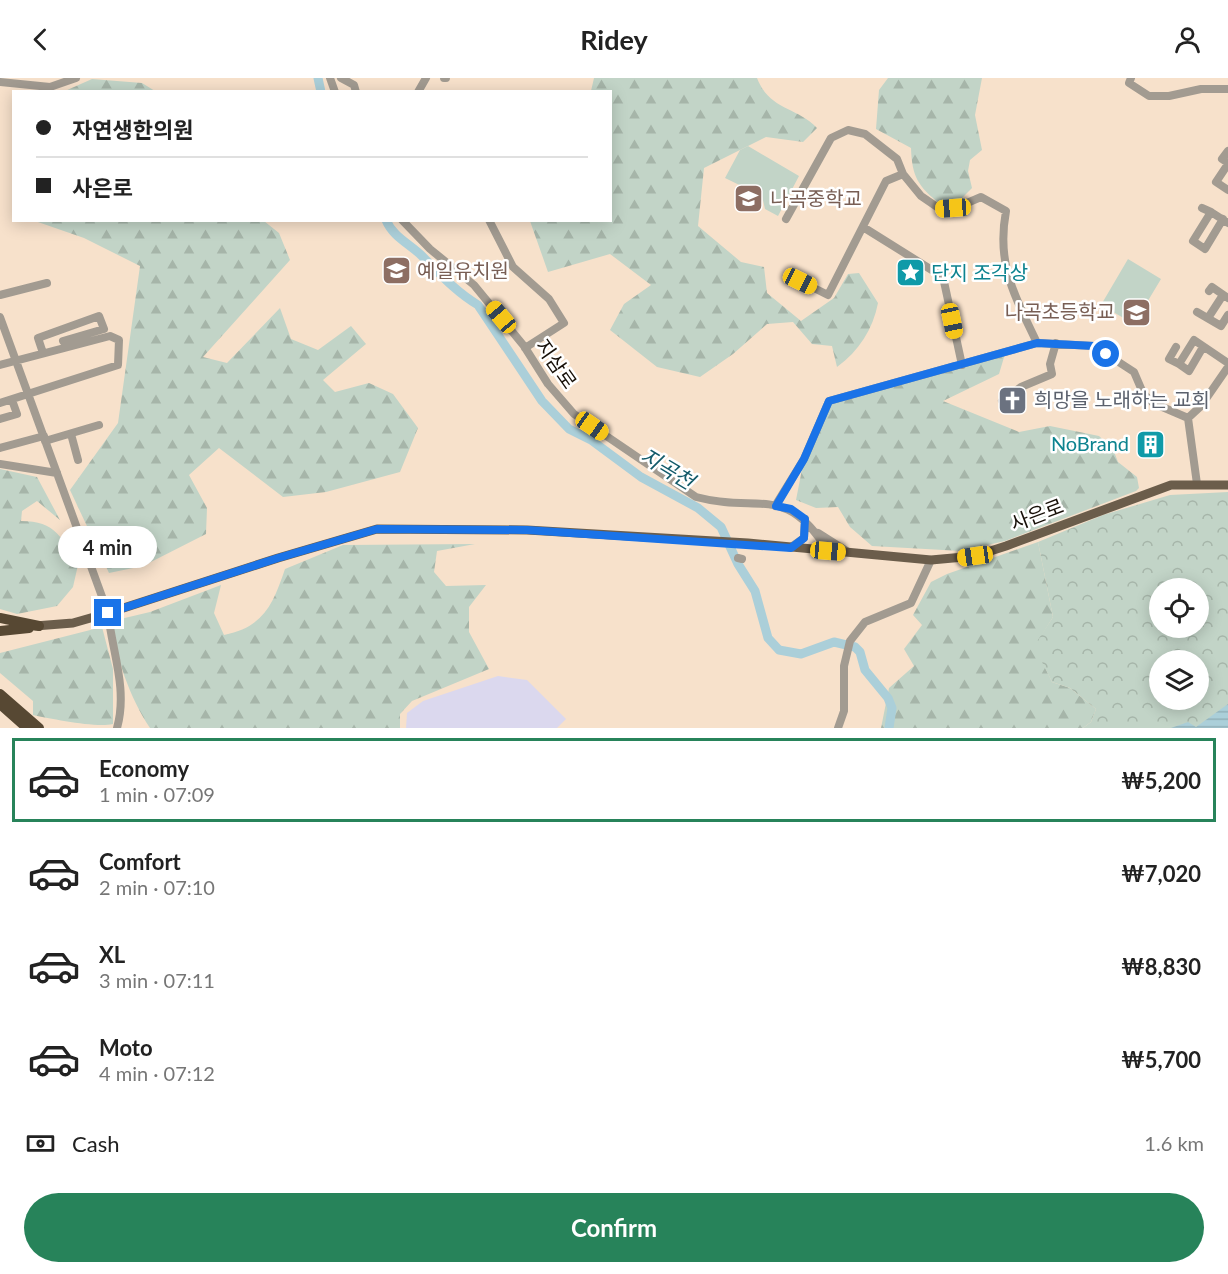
<!DOCTYPE html>
<meta charset="utf-8">
<style>
body{margin:0;font-family:Lato,"Noto Sans KR",sans-serif;background:#f6f6f6;color:#222;height:100vh;display:flex;flex-direction:column;font-size:22px;white-space:nowrap}
*{box-sizing:border-box;margin:0}
p{font-size:20px;color:#767676}
.icon{flex:none;width:33px;height:33px;fill:none;stroke:currentColor;stroke-width:2;stroke-linecap:round;stroke-linejoin:round}
.map{position:relative;height:650px;overflow:hidden}
.side{display:flex;flex-direction:column;background:#fff;flex:1}
.side>*{flex:none}
.top-card{position:absolute;left:12px;top:12px;width:600px;height:132px;border-radius:0px;box-shadow:0 3px 15px #0003;display:grid;align-content:center;height:132px;padding:0 24px;background:#fff}
.buttons{position:absolute;left:1149px;top:500px;display:grid;gap:12px}
.buttons a{display:grid;place-items:center;width:60px;height:60px;border-radius:50%;background:#fff;box-shadow:0 3px 15px #0003;font-size:30px}
.end{position:absolute;width:27px;height:27px;margin:-14px;border:8px solid #1a73e8;background:#fff;box-shadow:0 0 0 3px #fff}
.from{border-radius:50%}
.bubble{position:absolute;height:42px;border-radius:21px;background:#fff;box-shadow:0 3px 15px #0003;font-size:20px;font-weight:700;line-height:42px;text-align:center}
.car{position:absolute;width:18px;height:36px;margin:-18px -9px;border-radius:8px;box-shadow:0 0 4px 2px #0007;background:linear-gradient(#f5c518 24%,#345 0 40%,#f5c518 0 76%,#345 0 86%,#f5c518 0)}
.top-card b{display:flex;align-items:center;gap:21px;height:57px;font-size:22px}
.top-card b+b{border-top:2px solid #e0e0e0}
.top-card i{width:15px;height:15px;background:#222}
ul{padding:10px 0 0;list-style:none}
li{display:flex;align-items:center;gap:18px;height:84px;margin:0 12px 9px;padding:0 12px;border:3px solid transparent;border-radius:0px}
li div{flex:1}
li b{display:block;font-size:22px}
li em{font-style:normal;font-weight:700}
li.selected{border-color:#27835a}
li>.icon{width:54px;height:54px;stroke-width:1.5}
.pay{display:flex;align-items:center;gap:15px;height:66px;padding:0 24px;font-size:22px}
.pay p{margin-inline-start:auto}
.action{display:flex;gap:12px;margin-top:auto;padding:12px 24px}
.action a{flex:1;height:69px;border-radius:36px;background:#27835a;color:#fff;font-size:24px;font-weight:700;line-height:69px;text-align:center}
header{display:flex;justify-content:space-between;align-items:center;height:78px;padding:0 24px;background:#fff;font-size:27px;font-weight:700}
.map>svg:first-child{display:block}
.industrial{fill:#dbd8ee}
.forest{fill:url(#forest-firs)}
.park{fill:url(#park-crowns);fill-rule:evenodd}
.garden{fill:#c2d4c7}
.water{fill:url(#water-rules)}
.lines{fill:none;stroke-linecap:round;stroke-linejoin:round}
.river{stroke:#abcfd9;stroke-width:9}
.minor{stroke:#a29b91;stroke-width:8}
.major{stroke:#6b5d4b;stroke-width:9}
.highway{stroke:#574833;stroke-width:10}
.route{stroke:#1a73e8;stroke-width:8}
.labels{text-anchor:middle;stroke-width:5;stroke-linejoin:round;paint-order:stroke}
.education-label{font-size:20px;fill:#785e54;stroke:#fff;text-anchor:start}
.culture-label{font-size:20px;fill:#0d838f;stroke:#fff;text-anchor:start}
.street-label{font-size:20px;fill:#160f07;stroke:#fff}
.worship-label{font-size:20px;fill:#5b616d;stroke:#fff;text-anchor:start}
.water-label{font-size:21px;font-style:italic;fill:#135a69;stroke:#fff}
</style>
<header><svg class="icon" aria-label="back" viewBox="0 0 24 24"><path d="M15 5l-7 7 7 7"/></svg>Ridey<svg class="icon" aria-label="person" viewBox="0 0 24 24"><circle cx="12" cy="8" r="4"/><path d="M4 21q1-7 8-7t8 7"/></svg></header>
<div class="map">
<svg width="1228" height="650" viewBox="0 0 1228 650">
<defs>
<pattern id="forest-firs" width="22" height="20" patternUnits="userSpaceOnUse" patternTransform="scale(1.5)"><rect width="22" height="20" fill="#c2d4c7"/><path d="M5 1l3.5 6h-7zM16 11l3.5 6h-7z" fill="#a6b5a9"/></pattern>
<pattern id="park-crowns" width="20" height="18" patternUnits="userSpaceOnUse" patternTransform="scale(1.5)"><rect width="20" height="18" fill="#c2d4c7"/><path d="M2 6a3 3 0 1 1 6 0M12 15a3 3 0 1 1 6 0" fill="none" stroke="#a6b5a9"/></pattern>
<pattern id="water-rules" width="6" height="5" patternUnits="userSpaceOnUse" patternTransform="scale(1.5)"><rect width="6" height="5" fill="#abcfd9"/><path d="M0 2.5h6" fill="none" stroke="#92b1b9"/></pattern>
</defs>
<rect width="100%" height="100%" fill="#f7e1cb"/>
<path class="industrial" d="M498,598L527,602L566,641L557,650H406L407,635L423,623Z"/>
<path class="forest" d="M594,0H757C770,33 796,28 817,50L803,64L766,59L704,90L698,148L741,184L764,189L767,215L801,243L834,220L848,196L859,195L878,225C873,251 859,273 837,289L832,268L812,266L793,244L767,246L733,276L700,299L657,289L610,252L624,226L651,207L610,176L548,194L530,143L610,142V14L591,13Z
M888,0H982L975,37L982,72L970,82L968,93L972,110L961,121L940,126C918,108 912,99 911,70L876,51L879,12Z
M92,1L142,5L155,13H65Z
M35,143H264L279,155L290,182L203,279L227,285L280,230L291,261L318,272L351,248L366,266L323,302L335,314L369,305L393,316L418,350L400,394L326,414L283,419L219,370L189,397L207,430L206,456L143,488L109,495L70,412L118,345L140,188L84,160Z
M1005,276L999,296L943,323L1019,354L1050,348L1099,358L1113,371L1118,384L1137,399L1139,410L1136,413L1005,463L961,473L872,468L850,449L838,429L816,430L796,422L804,381L829,323Z
M0,391L37,399L60,442L37,423L22,433L21,443C56,443 62,460 78,487L73,509L57,528L17,536L0,531Z
M1038,464L1053,539L1035,568L1052,604L1070,610L1096,631L1091,644L1083,650H881L889,610L914,588L904,571L922,547L913,537L931,504L947,496Z
M475,466L437,473L434,494L446,508L486,507L469,529V554L489,591L412,623L400,636V650H150C130,620 115,578 112,543L150,534L221,507L214,535L224,557C264,549 273,526 285,491L343,467Z
M102,549L113,591V646C96,650 52,641 33,637V623L0,595V575Z"/>
<path class="park" d="M1228,414V650H1083L1091,644L1096,631L1070,610L1052,604L1034,568L1053,539L1038,464L1103,437L1170,417ZM1160,510H1198V549H1160ZM1160,582H1198V621H1160Z"/>
<path class="garden" d="M748,68L799,98L778,138L765,131L762,118L725,100L740,72Z
M1128,181L1161,201L1134,246L1101,227Z"/>
<path class="water" d="M1228,626V650H1171L1188,644L1196,649Z"/>
<g class="lines">
<path class="river" d="M318,0L321,14
M386,142C393,159 410,166 422,178C440,196 456,214 478,227L542,323L569,351L591,362L641,399L698,430L721,449L738,486L755,513L768,560L779,572L801,576L834,564L855,569L860,574L865,592L888,620L892,630L889,650"/>
<path class="minor" d="M330,0L335,14
M341,0L354,7L356,14
M444,0H446
M1131,0L1129,5L1149,18H1169L1201,11H1228
M0,4L50,9L76,0
M418,14L426,0
M1228,73L1222,81L1228,85
M1228,86L1216,104L1228,112
M1202,130L1211,134
M786,141L831,60L848,52L865,56L897,81L903,96L921,118L940,131H953L981,119L1006,133C996,187 1015,218 1037,265L1094,268L1134,294L1143,315L1153,325L1188,340L1197,406
M1223,141L1205,171L1193,163L1211,134L1228,145
M402,142L430,171L474,207L524,268L548,306L574,336L696,419C760,436 785,404 828,473
M489,142L513,189L549,221L564,245L525,270
M863,149L943,199L962,287
M800,203L828,217L886,103L903,96
M1209,213L1212,209L1228,220
M0,217L47,205
M1197,234L1221,248L1228,237
M0,239L108,535C112,573 128,611 117,650
M1208,240L1223,217
M1176,269L1169,281L1179,286
M1203,269L1189,293L1179,286L1194,262L1228,285
M43,275L38,260L99,238L104,251L63,263
M0,287L110,258L119,262L118,287L0,325
M1002,323L1021,309L1052,296L1050,286L1056,265
M1188,340L1201,328L1228,289
M0,341L17,336L12,322
M71,356L78,382
M45,363L99,347
M0,370L44,358
M0,386L57,395
M775,428L804,381L829,323L1037,265
M818,455L848,474
M791,469L804,460L805,441
M738,480L742,481
M838,650L844,633V588L850,563L865,544L911,525L931,482"/>
<path class="major" d="M35,548L73,545L108,535L278,480L377,451L527,452L748,465L931,482L975,478L1006,468L1171,407H1228"/>
<path class="highway" d="M0,540L39,548
M0,553L29,550
M0,616L39,650
M0,626L27,650"/>
</g>
<g class="lines">
<path class="route" d="M108,535L278,480L377,451L527,452L791,470L804,460L805,441L791,431L776,428L804,381L829,323L1037,265L1094,268L1106,276"/>
</g>
<defs>
<symbol id="school-square" viewBox="-11 -11 22 22"><rect x="-9" y="-9" width="18" height="18" rx="4" fill="#8d6e63" stroke="#fff"/><path d="M0-5L7-2L0 1L-7-2ZM-4 1L0 2.5L4 1V4Q0 6-4 4Z" fill="#fff"/></symbol>
<symbol id="sight-square" viewBox="-11 -11 22 22"><rect x="-9" y="-9" width="18" height="18" rx="4" fill="#0f9aa8" stroke="#fff"/><path d="M0-6L1.8-2.2L6-1.7L2.9 1.2L3.7 5.4L0 3.3L-3.7 5.4L-2.9 1.2L-6-1.7L-1.8-2.2Z" fill="#fff"/></symbol>
<symbol id="church-square" viewBox="-11 -11 22 22"><rect x="-9" y="-9" width="18" height="18" rx="4" fill="#6b7280" stroke="#fff"/><path d="M-1.2-6h2.4v3.5h3.3v2.4h-3.3V6h-2.4V-.1h-3.3v-2.4h3.3Z" fill="#fff"/></symbol>
<symbol id="building-square" viewBox="-11 -11 22 22"><rect x="-9" y="-9" width="18" height="18" rx="4" fill="#0f9aa8" stroke="#fff"/><path d="M-4-6H4V6H1V3H-1V6H-4ZM-2.5-4.3h1.7v1.8h-1.7ZM.8-4.3h1.7v1.8H.8ZM-2.5-1h1.7V.8h-1.7ZM.8-1h1.7V.8H.8Z" fill="#fff"/></symbol>
</defs>
<g fill-rule="evenodd">
<use href="#school-square" x="732" y="104" width="33" height="33"/>
<use href="#school-square" x="380" y="176" width="33" height="33"/>
<use href="#sight-square" x="894" y="178" width="33" height="33"/>
<use href="#school-square" x="1120" y="218" width="33" height="33"/>
<use href="#church-square" x="996" y="306" width="33" height="33"/>
<use href="#building-square" x="1134" y="350" width="33" height="33"/>
</g>
<g class="labels">
<g class="education-label">
<text x="770" y="128">나곡중학교</text>
<text x="417" y="200">예일유치원</text>
<text x="1115" y="241" text-anchor="end">나곡초등학교</text>
</g>
<g class="culture-label">
<text x="931" y="202">단지 조각상</text>
<text x="1129" y="373" text-anchor="end">NoBrand</text>
</g>
<g class="street-label">
<text transform="translate(556 286) rotate(55)" y="7">지삼로</text>
<text transform="translate(1037 437) rotate(-21)" y="7">사은로</text>
</g>
<g class="worship-label">
<text x="1034" y="329">희망을 노래하는 교회</text>
</g>
<g class="water-label">
<text transform="translate(667 391) rotate(31)" y="7">지곡천</text>
</g>
</g>
</svg>
<div class="buttons">
<a><svg class="icon" aria-label="locate" viewBox="0 0 24 24"><circle cx="12" cy="12" r="6"/><path d="M12 2v4M12 18v4M2 12h4M18 12h4"/></svg></a>
<a><svg class="icon" aria-label="layers" viewBox="0 0 24 24"><path d="M12 4l9 5-9 5-9-5zM3 14l9 5 9-5"/></svg></a>
</div>
<i class="end from" style="left:1106px;top:276px"></i>
<i class="end" style="left:108px;top:535px"></i>
<div class="bubble" style="left:58px;top:448px;width:99px">4 min</div>
<i class="car" style="left:953px;top:130px;rotate:266deg"></i>
<i class="car" style="left:800px;top:203px;rotate:116deg"></i>
<i class="car" style="left:501px;top:239px;rotate:320deg"></i>
<i class="car" style="left:952px;top:243px;rotate:168deg"></i>
<i class="car" style="left:592px;top:348px;rotate:125deg"></i>
<i class="car" style="left:828px;top:473px;rotate:95deg"></i>
<i class="car" style="left:975px;top:478px;rotate:262deg"></i>
<div class="top-card">
<b><i class="from"></i>자연생한의원</b>
<b><i></i>사은로</b>
</div>
</div>
<section class="side">
<ul>
<li class="selected"><svg class="icon" aria-label="car" viewBox="0 0 24 24"><path d="M5 17H2v-5l4-1 3-4h7l3 4 3 1v5h-3M9 17h6M6 11h13"/><circle cx="7" cy="17" r="2"/><circle cx="17" cy="17" r="2"/></svg><div><b>Economy</b><p>1 min · 07:09</p></div><em>₩5,200</em></li>
<li><svg class="icon" aria-label="car" viewBox="0 0 24 24"><path d="M5 17H2v-5l4-1 3-4h7l3 4 3 1v5h-3M9 17h6M6 11h13"/><circle cx="7" cy="17" r="2"/><circle cx="17" cy="17" r="2"/></svg><div><b>Comfort</b><p>2 min · 07:10</p></div><em>₩7,020</em></li>
<li><svg class="icon" aria-label="car" viewBox="0 0 24 24"><path d="M5 17H2v-5l4-1 3-4h7l3 4 3 1v5h-3M9 17h6M6 11h13"/><circle cx="7" cy="17" r="2"/><circle cx="17" cy="17" r="2"/></svg><div><b>XL</b><p>3 min · 07:11</p></div><em>₩8,830</em></li>
<li><svg class="icon" aria-label="car" viewBox="0 0 24 24"><path d="M5 17H2v-5l4-1 3-4h7l3 4 3 1v5h-3M9 17h6M6 11h13"/><circle cx="7" cy="17" r="2"/><circle cx="17" cy="17" r="2"/></svg><div><b>Moto</b><p>4 min · 07:12</p></div><em>₩5,700</em></li>
</ul>
<div class="pay"><svg class="icon" aria-label="cash" viewBox="0 0 24 24"><path d="M3 7h18v10H3z"/><circle cx="12" cy="12" r="2"/></svg>Cash<p>1.6 km</p></div>
<div class="action"><a>Confirm</a></div>
</section>
